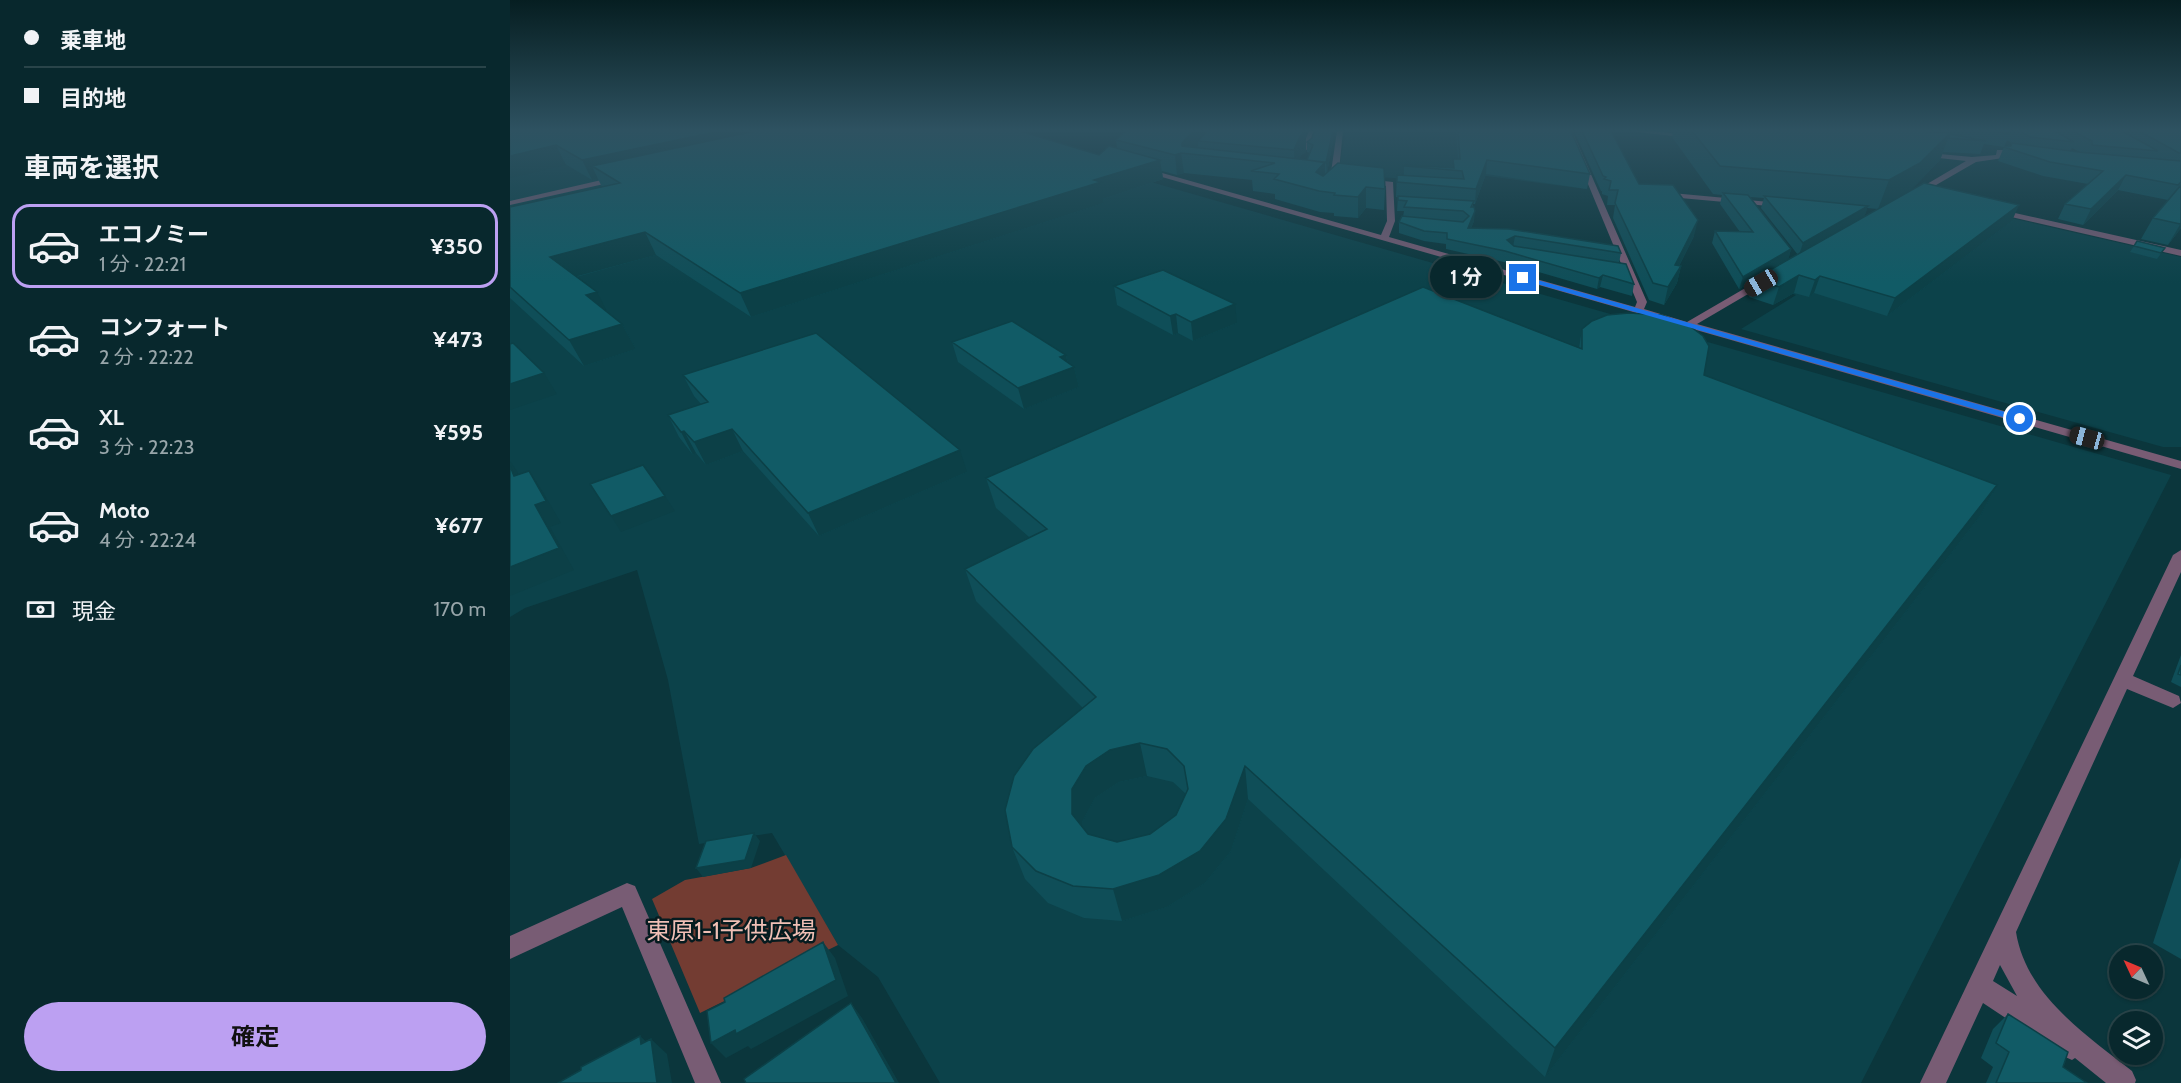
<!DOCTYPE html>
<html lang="ja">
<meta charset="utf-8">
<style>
body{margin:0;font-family:Cabin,"Noto Sans JP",sans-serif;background:#163439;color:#f1f3f6;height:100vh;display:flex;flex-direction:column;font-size:22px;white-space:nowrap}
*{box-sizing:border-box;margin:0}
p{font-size:20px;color:#98a6aa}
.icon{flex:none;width:33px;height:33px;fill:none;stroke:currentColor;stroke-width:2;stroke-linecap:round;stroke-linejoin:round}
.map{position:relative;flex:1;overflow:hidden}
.details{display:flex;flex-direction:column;background:#08282d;width:510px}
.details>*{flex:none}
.banner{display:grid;align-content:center;height:132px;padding:0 24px;background:#08282d}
.needle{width:39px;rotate:314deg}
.tools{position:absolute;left:1599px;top:945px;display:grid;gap:12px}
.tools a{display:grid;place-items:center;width:54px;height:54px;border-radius:50%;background:#08282d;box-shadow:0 2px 4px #0004,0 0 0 2px #294449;font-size:30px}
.end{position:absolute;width:27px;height:27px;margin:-14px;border:8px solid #1a73e8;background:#fff;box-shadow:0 0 0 3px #fff}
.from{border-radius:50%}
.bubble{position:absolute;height:42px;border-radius:21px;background:#08282d;box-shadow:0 2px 4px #0004,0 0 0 2px #294449;font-size:20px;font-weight:700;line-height:42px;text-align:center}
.car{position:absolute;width:18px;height:36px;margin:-18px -9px;border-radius:8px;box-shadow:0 0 4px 2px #0007;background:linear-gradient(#222 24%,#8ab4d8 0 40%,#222 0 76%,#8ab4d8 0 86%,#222 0)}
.banner b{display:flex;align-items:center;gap:21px;height:57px;font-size:22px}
.banner b+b{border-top:2px solid #294449}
.banner i{width:15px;height:15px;background:#f1f3f6}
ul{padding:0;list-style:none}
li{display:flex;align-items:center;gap:18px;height:84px;margin:0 12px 9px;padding:0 12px;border:3px solid transparent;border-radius:18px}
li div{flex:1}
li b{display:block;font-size:22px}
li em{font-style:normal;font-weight:700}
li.active{border-color:#bca0f2}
li>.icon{width:54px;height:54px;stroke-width:1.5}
h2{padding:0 24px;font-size:27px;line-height:72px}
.pay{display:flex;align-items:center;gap:15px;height:66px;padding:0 24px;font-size:22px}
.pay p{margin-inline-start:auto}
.action{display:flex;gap:12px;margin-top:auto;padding:12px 24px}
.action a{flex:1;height:69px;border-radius:36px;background:#bca0f2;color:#111;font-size:24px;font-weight:700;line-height:69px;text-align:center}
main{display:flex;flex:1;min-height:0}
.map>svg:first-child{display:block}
.built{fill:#0c424a}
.green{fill:#733c32}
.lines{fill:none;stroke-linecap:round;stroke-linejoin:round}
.minor{fill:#785c74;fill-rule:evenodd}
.wall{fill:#0f4e58;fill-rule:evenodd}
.shaded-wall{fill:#0c4047}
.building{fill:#115b66;stroke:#0c4047;stroke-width:1.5;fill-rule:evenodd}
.route{fill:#1a73e8}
.labels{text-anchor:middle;stroke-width:5;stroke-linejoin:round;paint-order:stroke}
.near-park-label{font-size:24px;fill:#f0bfb5;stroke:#051b1f}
</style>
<main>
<section class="details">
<div class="banner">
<b><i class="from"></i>乗車地</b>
<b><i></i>目的地</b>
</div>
<h2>車両を選択</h2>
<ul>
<li class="active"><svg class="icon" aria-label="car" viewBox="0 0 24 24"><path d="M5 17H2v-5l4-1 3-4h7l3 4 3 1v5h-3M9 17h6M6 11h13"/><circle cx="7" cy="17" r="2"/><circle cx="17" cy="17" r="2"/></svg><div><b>エコノミー</b><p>1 分 · 22:21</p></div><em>¥350</em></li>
<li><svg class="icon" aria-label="car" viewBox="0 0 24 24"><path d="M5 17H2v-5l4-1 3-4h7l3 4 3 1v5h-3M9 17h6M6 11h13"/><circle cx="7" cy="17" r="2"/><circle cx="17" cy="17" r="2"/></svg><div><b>コンフォート</b><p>2 分 · 22:22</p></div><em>¥473</em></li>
<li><svg class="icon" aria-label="car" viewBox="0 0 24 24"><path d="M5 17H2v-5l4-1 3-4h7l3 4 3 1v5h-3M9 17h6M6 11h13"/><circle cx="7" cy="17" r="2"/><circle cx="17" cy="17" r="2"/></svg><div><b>XL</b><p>3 分 · 22:23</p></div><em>¥595</em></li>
<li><svg class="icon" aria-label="car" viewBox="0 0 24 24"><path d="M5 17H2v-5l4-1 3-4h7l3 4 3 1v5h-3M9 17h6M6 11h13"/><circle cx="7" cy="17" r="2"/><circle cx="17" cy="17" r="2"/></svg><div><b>Moto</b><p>4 分 · 22:24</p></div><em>¥677</em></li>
</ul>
<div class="pay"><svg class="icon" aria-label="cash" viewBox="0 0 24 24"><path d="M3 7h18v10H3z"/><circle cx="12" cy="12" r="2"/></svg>現金<p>170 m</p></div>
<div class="action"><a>確定</a></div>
</section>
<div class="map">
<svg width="1671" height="1083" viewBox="0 0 1671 1083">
<rect width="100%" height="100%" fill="#0b363c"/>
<path class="built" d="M0,131H463L1661,475L1351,1083H430L368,977L328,945L262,833L189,844L158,680L127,570L15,608L0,617Z
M836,131H1052L1076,189L969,175L970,183L832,175L828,173Z
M1409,197L1671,257V447H1653L1231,329L1286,295L1258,285Z"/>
<path class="green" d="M276,855L328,945L190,1013L142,899L175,880L241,868Z"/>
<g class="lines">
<path class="minor" d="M799,131H805L800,148L796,150L792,148Z
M827,131H833L828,180L821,185L817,183L820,179Z
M1056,131H1062L1137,302L1134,309L1177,322L1256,276H1262V280L1187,324L1671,461V469L631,171L638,169L871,235L877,221L876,186L851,181L855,179L883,182L885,221L879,237L1125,307L1127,302Z
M1118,131H1146L1184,136L1181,138Z
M1487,150H1493V158L1466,162L1407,196L1400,194L1456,161L1411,156L1408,152L1462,157L1486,155Z
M109,176L113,178L112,180L0,205V201Z
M1151,192L1271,203L1275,205L1271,207L1148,196V192Z
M1487,209L1671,250V256L1484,213V209Z
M1671,550V572L1623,676L1669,696L1671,703L1663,708L1617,689L1506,932C1516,995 1575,1034 1622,1071L1626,1080L1625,1083H1596L1565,1058L1562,1060L1553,1056L1473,1003L1436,1083H1410L1663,555ZM1490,965L1507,996L1483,981Z
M117,883L125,886L211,1083H185L112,907L0,959V936Z"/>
</g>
<path class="wall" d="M0,131L589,155L607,148L606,140L615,131H796V152L791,155L789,159L797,160L800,153L797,152V142L823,141L817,173L875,189L874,210L856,208L848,218L824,216V213L810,212L765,199V194L743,191L742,180L674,173L667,175L652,171L653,179L593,199L594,203L241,317L146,255L66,277L98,312L112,324L126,349L74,366L0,298V207L92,187L88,179L82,180Z
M946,131H1061L1080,174L1077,189L976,174L965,204H963L964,221L961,228L1111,253L1109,263L1124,284L1122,296L1090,287L1087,289L994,262L936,249V244L914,241L889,233V222L893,217L894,211H887L888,197H886L887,175H894V166L943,168V159H948Z
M1064,131H1101L1129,184L1184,236L1169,266H1171L1167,283L1154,305L1139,300L1103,218L1105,205H1097L1098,196L1092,194V191H1091Z
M1163,131H1612L1614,132L1615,131H1671V228L1658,245L1631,239L1643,218L1658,200L1608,190L1573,225L1548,219L1555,204L1578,184L1533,176L1488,161L1494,147L1500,146L1502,143L1497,140L1494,147L1474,144L1470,154L1433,152L1430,160L1400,191L1368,209L1357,208L1354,217L1502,221L1377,316L1304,293L1299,297L1284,293L1263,305L1239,297L1244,281L1229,289L1202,243L1205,231L1230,232L1210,204L1212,195L1203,194L1162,137ZM1562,148L1570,152L1560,151ZM1240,197L1254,198L1251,208L1288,255L1278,260L1281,249Z
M1624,246L1655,248L1647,259L1620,252Z
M604,286L727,323L683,341L668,333L663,335L607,305Z
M1072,329L1487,485L1470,516L1035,1077L738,799L721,851L695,883L657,907L612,921L574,918L538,903L515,879L502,847L573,708L466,601L455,569L519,537L486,508L476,478L1069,348ZM637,776L663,782L676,794L666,815L640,834L607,842L578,834L572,826V822L585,798L609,782Z
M442,342L556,355L558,363L564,367L569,387L514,409L448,362Z
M173,375L457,472L309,536L233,451L196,465L186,453L183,455L169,437L158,415L191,404L184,396Z
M1671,655V687L1661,682Z
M1671,857V959L1643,943Z
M1498,1014L1553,1067L1577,1083H1476L1483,1067L1471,1058L1483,1029Z"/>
<path class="shaded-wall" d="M210,131H301L82,166L88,179L82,180L72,160Z
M683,131H700L688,141V146L681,154L673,153L672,143Z
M789,131H796V152L791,155L785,170L784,150Z
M823,131V141L817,173L816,163Z
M1440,133L1430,160L1400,191L1368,209L1379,180Z
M46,145L56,165L0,178V156Z
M671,153L674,173L667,175L665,155Z
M650,160L653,179L593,199L594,203L241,317L230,293L584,180Z
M977,160L976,174L965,204L966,189Z
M815,162V182L806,172Z
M1616,175L1608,190L1573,225L1581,209Z
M856,187V208L848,218V197Z
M1509,205L1502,221L1377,316L1385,298Z
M1358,206L1354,218L1289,255L1293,243Z
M965,211L964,221L957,238L958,228Z
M1188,220L1184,236L1161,282L1165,265Z
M1671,223V228L1658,245Z
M135,232L146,255L53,280L40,257Z
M1005,236L1003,247L997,240Z
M1281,249L1278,261L1244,279V281L1229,289L1233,277Z
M1171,266L1167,283L1154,305L1158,287Z
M1093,275L1090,287L1087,289L1089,278Z
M1289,275L1284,293L1263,305L1269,287Z
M1310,276L1304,293L1299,297L1305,280Z
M87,292L100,317L76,295Z
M725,304L727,323L683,341L681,322Z
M666,314L668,333L663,335L660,316Z
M112,324L126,349L74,366L59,340Z
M556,355L559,369L564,367L569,387L514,409L508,388L550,357Z
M34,373L47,394L0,410V384Z
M222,429L233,451L196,465L184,442Z
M174,431L186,453L183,455L171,432Z
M450,450L457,472L309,536L298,513Z
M0,461L7,471L19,497L4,476L0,466Z
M19,471L33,492L51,523L40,527L64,570L0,596V567L25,505Z
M1487,485L1470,516L1035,1077L1045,1048Z
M155,496L165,511L111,532L101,516Z
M630,743L637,776L609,782L585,798L572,822V846L562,814V789L576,766L600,750Z
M735,766L738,799L721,851L695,883L657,907L612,921L603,889Z
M244,833L250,841L241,868L193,877L186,868Z
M313,942L325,958L338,996L241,1049L238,1046L216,1058L201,1043Z
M341,1003L352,1018L389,1083H386Z
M130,1036L142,1047L141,1039L157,1054L162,1083H147L131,1044Z"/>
<path class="building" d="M0,131H210L72,160L46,145L0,156Z
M245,131H510L589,155L599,146L650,160L584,180L591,182L230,293L135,232L40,257L87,292L76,295L112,324L59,340L0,287V207L110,183L82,166Z
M615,131H683L672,143V146L815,162L806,172L813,176L828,163L874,168L875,189L856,187L848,197L824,195L825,193L809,191L764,179L769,174L741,171L765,163L671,153L665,155L606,140Z
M697,131H791L795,133L790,136L784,150L688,141Z
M804,131H823L816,163L797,160L803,145L797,142L802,138Z
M948,131H1061L1080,174L977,160L966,189L887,182V175L954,179L952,171L894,166L895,165L944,168L943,159H950Z
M1072,131H1101L1129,184L1163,185L1188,220L1165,265L1171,266L1158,287L1143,283L1105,203L1108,190H1099L1101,181L1094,179L1096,177L1093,176Z
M1182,131H1410L1440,133L1410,163L1379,180L1210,166Z
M1482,131H1496L1500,134Z
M1511,131H1545L1564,142L1520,137Z
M1563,131H1612L1648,151L1582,145V141Z
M1629,131H1671V153H1669Z
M1440,134L1476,141L1439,138Z
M1502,143L1568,152L1671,161V182L1668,185L1616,175L1581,209L1555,204L1593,171L1540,162L1494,147L1501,146Z
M1414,183L1509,205L1385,298L1310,276L1305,280L1289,275L1269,287L1244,279Z
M1671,185V223L1670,224L1643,218Z
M1213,193L1238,195L1281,249L1233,277L1205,231L1243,232Z
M888,196L964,201L961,207H964L965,211L958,228L999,229L1108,246L1111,253L1005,236L997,240L1004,246L1116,264L1124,284L1093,275L1089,278L995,251L937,239V233L914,231L889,222L892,216L953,222L959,216L953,211L894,207L897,201L888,200Z
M1254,196L1358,206L1293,243Z
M1627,241L1655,248L1651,253L1624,246Z
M653,270L725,304L681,322L666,314L660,316L604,286Z
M913,287L1072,349V329L1082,321L1097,315L1119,313L1152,315L1181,327L1193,336L1199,346L1194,375L1487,485L1045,1048L735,766L716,819L690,851L649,875L603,889L563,886L526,871L502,847L495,810L504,776L523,749L586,697L455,569L537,529L476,478ZM630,743L657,749L674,766L678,789L666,815L640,834L607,842L578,834L562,814V789L576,766L600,750Z
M502,321L556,355L550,357L564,367L508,388L442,342Z
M306,333L450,450L298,513L222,429L184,442L174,431L171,432L158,415L198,402L173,375Z
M3,343L34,373L0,384V344Z
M133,465L155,496L101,516L80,484Z
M0,466L4,476L19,471L36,501L25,505L49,548L0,567Z
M1671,665V675L1668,674Z
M244,833L235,860L186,868L196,841Z
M313,942L326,980L226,1034L225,1030L201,1043L197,1011L215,1002L214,998Z
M341,1003L386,1083H236L234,1079Z
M1498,1014L1558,1052L1553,1067L1577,1083H1486L1499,1052L1486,1043Z
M130,1036L131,1044L141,1039L147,1083H48L71,1070V1067Z"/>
<linearGradient id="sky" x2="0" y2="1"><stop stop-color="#061e21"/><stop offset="0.46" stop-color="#2e5261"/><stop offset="1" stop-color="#2e5261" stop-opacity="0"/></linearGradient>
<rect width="1671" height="283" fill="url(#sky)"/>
<path class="route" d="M1013,276L1513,417L1514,419L1507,421L1010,279Z"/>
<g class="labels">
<g class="near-park-label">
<text x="221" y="939">東原1-1子供広場</text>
</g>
</g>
</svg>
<div class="tools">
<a><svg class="needle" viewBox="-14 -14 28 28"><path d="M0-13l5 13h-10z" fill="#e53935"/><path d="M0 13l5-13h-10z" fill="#98a6aa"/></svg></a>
<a><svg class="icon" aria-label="layers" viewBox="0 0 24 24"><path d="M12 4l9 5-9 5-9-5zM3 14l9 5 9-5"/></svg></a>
</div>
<i class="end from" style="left:1510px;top:419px"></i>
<i class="end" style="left:1013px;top:278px"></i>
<div class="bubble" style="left:920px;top:256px;width:72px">1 分</div>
<i class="car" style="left:1251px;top:283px;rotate:240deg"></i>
<i class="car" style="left:1577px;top:438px;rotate:285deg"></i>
</div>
</main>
